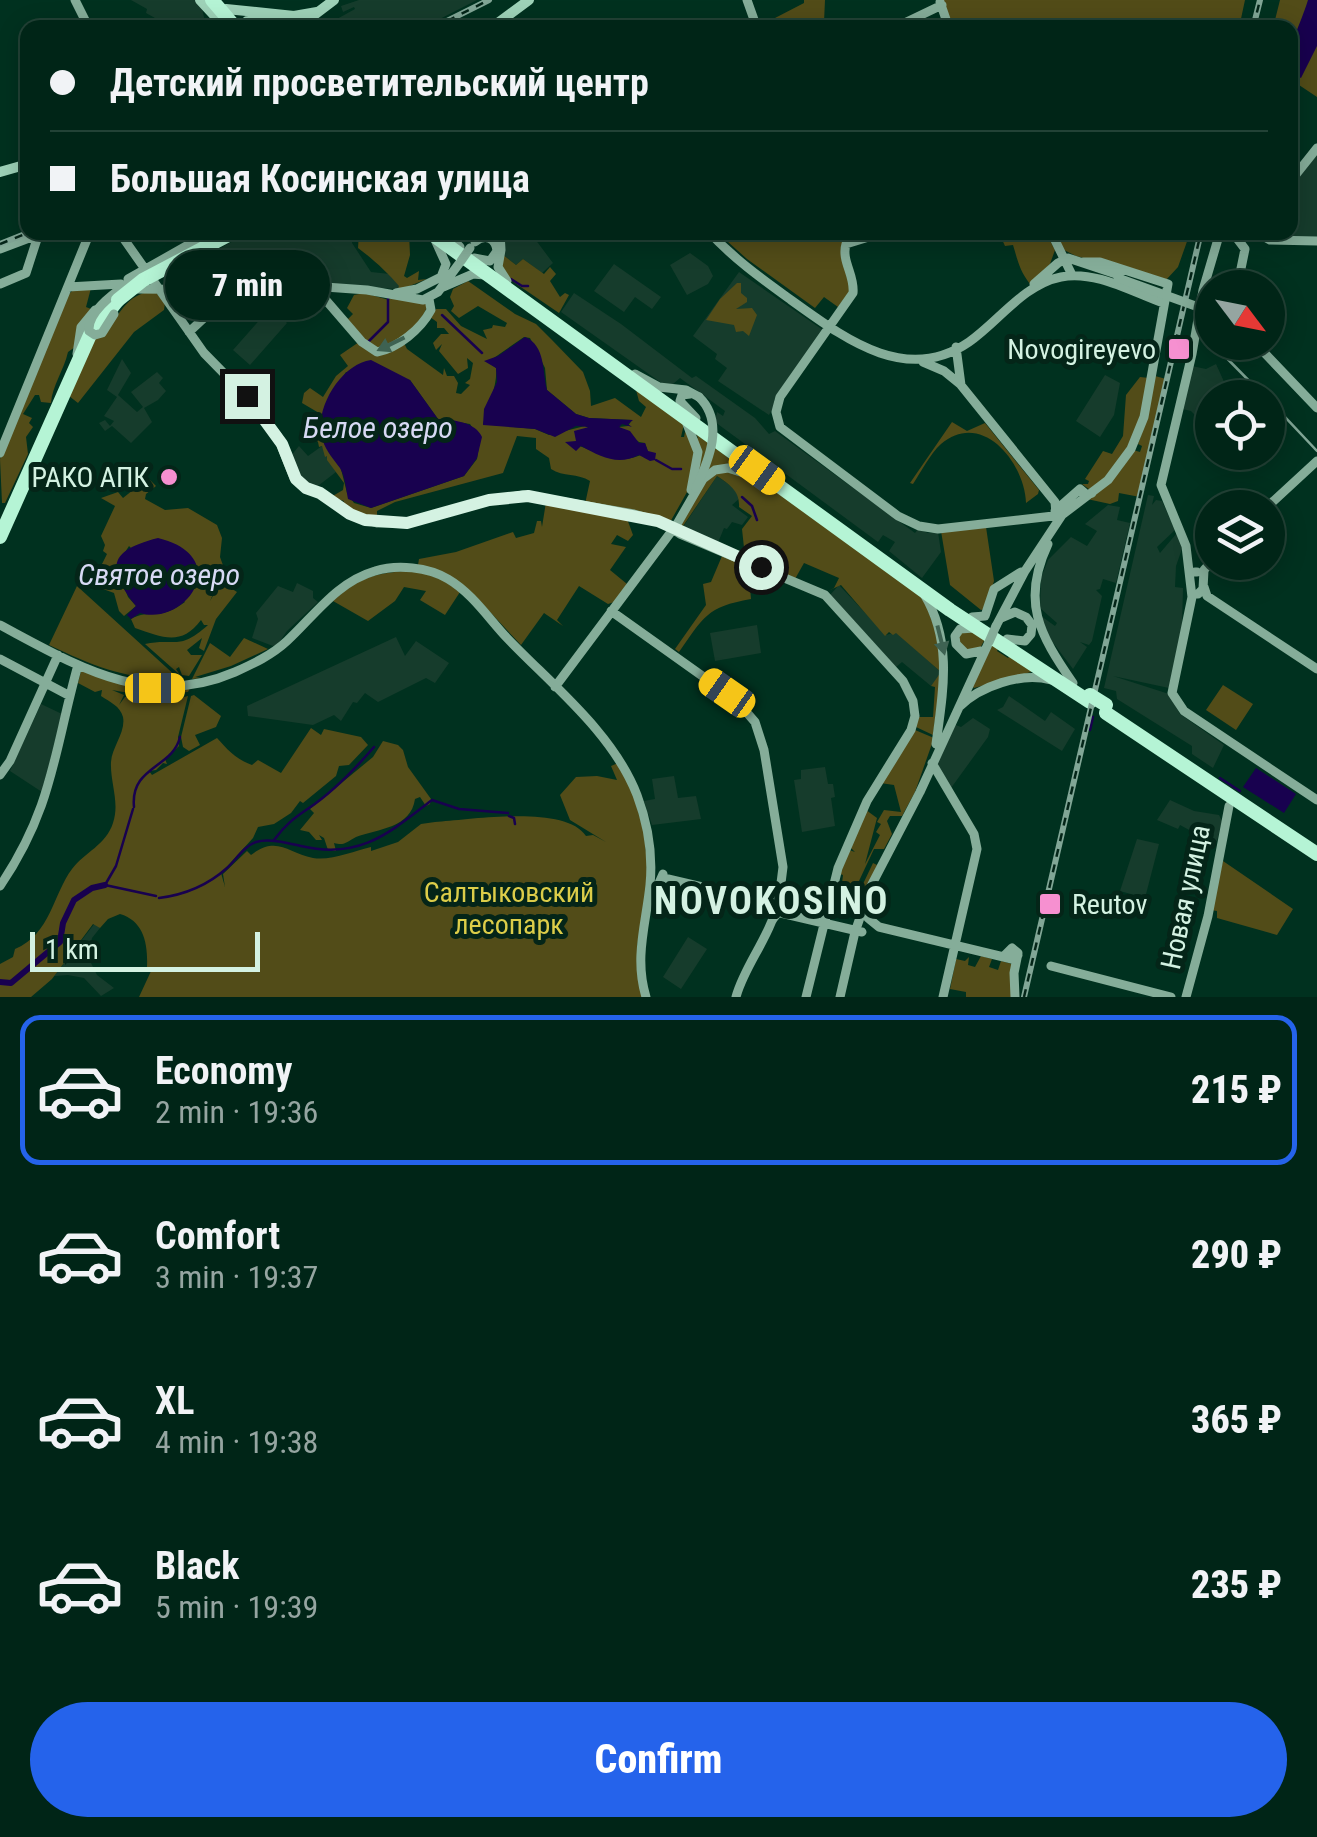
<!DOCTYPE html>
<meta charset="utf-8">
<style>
body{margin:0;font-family:"Roboto Condensed",sans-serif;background:#0e3124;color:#f1f3f6;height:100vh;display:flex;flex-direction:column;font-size:38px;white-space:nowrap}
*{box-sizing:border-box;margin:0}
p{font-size:32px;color:#95a5a1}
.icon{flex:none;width:55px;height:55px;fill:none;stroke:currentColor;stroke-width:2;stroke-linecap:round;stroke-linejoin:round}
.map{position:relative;height:997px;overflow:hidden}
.panel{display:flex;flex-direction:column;background:#002517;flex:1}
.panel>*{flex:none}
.banner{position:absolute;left:20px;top:20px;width:1278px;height:220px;border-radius:20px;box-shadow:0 5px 25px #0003,0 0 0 2px #224236;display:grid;align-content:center;height:220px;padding:0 30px;background:#002517}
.needle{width:65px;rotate:122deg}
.buttons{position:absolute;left:1195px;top:270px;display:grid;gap:20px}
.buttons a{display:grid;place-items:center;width:90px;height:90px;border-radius:50%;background:#002517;box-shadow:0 5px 25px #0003,0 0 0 2px #224236;font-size:50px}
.scale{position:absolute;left:30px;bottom:25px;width:230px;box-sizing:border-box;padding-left:10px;border:5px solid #d4f2e2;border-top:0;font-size:28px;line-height:35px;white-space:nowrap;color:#d4f2e2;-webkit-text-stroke:8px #042518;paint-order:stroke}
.end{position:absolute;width:45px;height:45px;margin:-22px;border:12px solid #d4f2e2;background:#111;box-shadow:0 0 0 5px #111}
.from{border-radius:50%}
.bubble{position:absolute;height:70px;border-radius:35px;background:#002517;box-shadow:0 5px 25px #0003,0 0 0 2px #224236;font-size:32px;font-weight:800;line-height:70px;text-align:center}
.car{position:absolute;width:30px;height:60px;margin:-30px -15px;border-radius:12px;box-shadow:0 0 8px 2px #0007;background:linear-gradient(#f5c518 24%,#345 0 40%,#f5c518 0 76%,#345 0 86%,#f5c518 0)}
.banner b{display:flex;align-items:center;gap:35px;height:95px;font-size:38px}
.banner b+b{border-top:2px solid #224236}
.banner i{width:25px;height:25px;background:#f1f3f6}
ul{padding:18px 0 0;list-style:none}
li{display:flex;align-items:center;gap:30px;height:150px;margin:0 20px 15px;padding:0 10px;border:5px solid transparent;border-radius:20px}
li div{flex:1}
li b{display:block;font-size:38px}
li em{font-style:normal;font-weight:800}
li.current{border-color:#2563eb}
li>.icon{width:90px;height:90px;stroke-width:1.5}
.action{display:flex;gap:20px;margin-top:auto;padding:20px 30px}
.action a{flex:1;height:115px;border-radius:60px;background:#2563eb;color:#fff;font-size:40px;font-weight:800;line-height:115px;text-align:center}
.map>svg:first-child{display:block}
.built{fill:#163c2c}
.green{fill:#524c18;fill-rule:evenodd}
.water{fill:#18014f}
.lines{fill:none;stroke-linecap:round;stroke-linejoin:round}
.stream{stroke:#18014f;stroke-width:2.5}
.river{stroke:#18014f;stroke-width:6}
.primary-tunnel{stroke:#204e3c;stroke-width:10;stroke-dasharray:10 5;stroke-linecap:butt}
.secondary{stroke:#85ad99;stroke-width:9}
.primary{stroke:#9ed2b8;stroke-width:10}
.highway{stroke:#b5f4d5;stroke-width:14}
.tram{stroke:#81a696;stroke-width:2.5}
.rail-casing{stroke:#81a696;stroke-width:6}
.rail{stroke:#042518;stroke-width:2.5;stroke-dasharray:8;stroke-linecap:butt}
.secondary-bridge{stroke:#85ad99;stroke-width:9}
.highway-bridge{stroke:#b5f4d5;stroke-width:14}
.oneway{fill:#3e6252}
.route{stroke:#d4f2e2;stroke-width:12}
.poi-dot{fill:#f690d0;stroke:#042518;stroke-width:4}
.labels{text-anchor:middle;stroke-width:10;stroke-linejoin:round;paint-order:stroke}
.poi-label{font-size:28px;fill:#d4f2e2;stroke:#042518;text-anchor:end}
.park-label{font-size:28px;fill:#dccd49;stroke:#042518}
.street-label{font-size:28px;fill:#d4f2e2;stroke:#042518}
.water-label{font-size:30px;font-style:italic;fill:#d7d9f4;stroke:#042518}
.district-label{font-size:38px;font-weight:bold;letter-spacing:2.5px;fill:#d4f2e2;stroke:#042518}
</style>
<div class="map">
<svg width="1317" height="997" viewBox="0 0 1317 997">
<rect width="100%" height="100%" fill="#00311f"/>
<path class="built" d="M131,0H195L202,8L206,27H198L182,19L165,21L155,18L146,13L147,9Z
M359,0H477L424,27H334L332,24L337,19L355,9L354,7L343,12L341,6Z
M1317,155V239L1266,238L1259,233L1290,232V188Z
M352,232V243L371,272L390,274L400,286L397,289L303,283L264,287L175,285L178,271L248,233Z
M501,233H534L532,235L553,263L542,273L523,259L516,265L502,254Z
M690,253L708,266L713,276L708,284L687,295L670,265Z
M614,264L661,297L652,309L635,297L624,312L594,291Z
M739,272L823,330L774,400L776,403L769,415L718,381L727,368L715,359L717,354L693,336Z
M574,293L621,324L692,378L696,376L755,418L769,434L775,431L915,533L918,529L928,533L938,532L941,552L922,578L889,551L895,542L883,535L878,542L715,422L717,412L723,416L725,411L680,378L673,384H663L561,312Z
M271,307L287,323L250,365L233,350Z
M122,359L131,373L118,395L137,412L143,407L131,392L157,372L163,378L159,383L166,391L158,400L144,408L152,422L131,443L112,426L105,431L99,423L105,420L110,426L114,421L104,416L117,397L107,390Z
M1216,364L1231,397L1212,398V413L1201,421L1191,411L1182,409L1192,366L1206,369Z
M1105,375L1120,383L1114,415L1100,437L1076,421Z
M299,446L308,456L322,446L336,472L314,489H310L294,468L290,457Z
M717,476L734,488L740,498L732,505L748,517L742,525L732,522L727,529L724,528L717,545L688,533L683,527Z
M1148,495L1154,496L1152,505L1156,500L1162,501L1175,530L1157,547L1160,553L1177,533L1183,546L1176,566L1175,587L1183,588L1182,626L1169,688L1113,676L1169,694L1180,714L1224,745L1213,768L1192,754V746L1117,699L1116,691L1104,688Z
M1108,505L1120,507L1117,520L1130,523L1116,583L1103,579L1100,589L1096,590L1102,596L1092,641L1089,645L1080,642L1087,647L1073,669L1045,632L1041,616L1055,626L1057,623L1040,608L1041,578L1048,560L1071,537L1087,546L1097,531L1085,524Z
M297,583L313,591V598L318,602L287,631L278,644L273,646L252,638L258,619L256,613L278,586L293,592Z
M839,585L886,635L896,632L942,673L931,686L902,662L896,667L830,595Z
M757,625L761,653L715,661L710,633Z
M396,637L405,656L416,641L449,663L435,683L426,678L378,702L365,693L357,703L353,702L341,721L334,715L313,725L248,716L247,706Z
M1009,696L1045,721L1051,712L1075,729L1062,751L997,710L1003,707Z
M41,704L62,714L42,792L10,771Z
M973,718L990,729L988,737L951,788L936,764L953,724L961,727Z
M825,767L828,784H833L835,797L831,798L835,826L802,832L794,780L801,779V770Z
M674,776L678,798L696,796L701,819L652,825L644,801L655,799L652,779Z
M1170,800L1194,811L1219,815L1222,821L1217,841L1207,835L1204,838L1180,825L1178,829L1157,820Z
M1137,839L1159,844L1145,898L1120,891Z
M95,923L100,928L92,938L88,957L97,975L114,988L101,996L84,978L68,975L54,976Z
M688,937L707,949L681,989L663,977Z"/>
<path class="green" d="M804,0H825L824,22L830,27H777L775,18L804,3Z
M943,0H1245L1239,28L952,27Z
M1280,0H1317V97L1290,79V28H1273Z
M359,233H409L410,255L404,276L407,278L419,271L418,280L427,279L397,291L399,286C388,273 373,259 358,248Z
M718,233H876L845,241L850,291L838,307L824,297L815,308L747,259Z
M999,233H1046L1055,250L1050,264L1030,284C1019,270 1018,261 1013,245L1005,246Z
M1055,233H1190L1178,267L1166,280L1076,256L1064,250Z
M502,254L516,265L523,259L544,274L550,267L556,274L550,281L560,297L565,293L569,295L559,313L506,277L500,270Z
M468,281L515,314L536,324L552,340L583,372L590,391L591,406L615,398L641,417L646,407L639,401L636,390L684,424L681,437H684L686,427L693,440L698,438L696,434L757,479L756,487L759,488L760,481L772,487L923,597L944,653L933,735L916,727L917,717H933L935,687L931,686L941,672L896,633L893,635L889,632L885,636L841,585L828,591L834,588L839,578L804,563L795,579L745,557L742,529L752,516L739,507C740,491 730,485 717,476L683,526L688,533L677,528L688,509L691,485L669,524L585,504L590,481C578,473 563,477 551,469L549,458L536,449V438L517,436L503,473L395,502L377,511V519L341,506L344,501L331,497L343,490L344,483L327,460V456L325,457L322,446L319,447L318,442L306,428L314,420L318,422L319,413L302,403L304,393L310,388L323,397L336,376L348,366L340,355L359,342C379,352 386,357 403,341L407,349L443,375L444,368L447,376H454L458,383L456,393L461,394L470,385L465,383L470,379L473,363L467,358L468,368L458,374L439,351L442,344L436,350L433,343L441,334H449L444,328H437V322L430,317L436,309H446L461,326L487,339L483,330L492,328L493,325L505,327L507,323L478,306L459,318L451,311L454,306L450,297L453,289ZM524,337L530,338L545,368L547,390L576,414L589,418L632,420L628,426L619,427L639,442L645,443L648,452C612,469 601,451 567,442H576L580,430L590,429L585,426L549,435L535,429L483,424C488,408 498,383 496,368L488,362ZM346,372L410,380L438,419L470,424L480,439L477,459L464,476L371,508L354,503L347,493L341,469L322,440L327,401Z
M737,283H741V293L747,298V302L736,309L752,308L757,315L749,336L743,331L736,332L734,325L706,320L720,299Z
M91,288L86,307L91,309L79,323L75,347L68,352C64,370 52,386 51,403L41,402L39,395H35L23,414L32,418L29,423L33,427L26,437L28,454L5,503H2L0,459L68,295L73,290Z
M155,291L165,303L164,310L134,332L78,403L69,396C77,379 84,352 96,338C99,334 105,332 108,328C123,309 129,293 155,291Z
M364,293L389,300L390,298L429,302C420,328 402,340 376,351L341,313L348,319L353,314L347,308L354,295Z
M1155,376L1166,379L1140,497L1119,493L1118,501L1110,504L1087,499L1121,470L1133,450L1140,452L1142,446L1138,444L1148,415Z
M1140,377L1149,378C1143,418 1128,469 1090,490L1082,484H1088L1089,481L1085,479L1103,451L1112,454L1123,436L1126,395Z
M952,422L967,431L985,423L1039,490L1038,494L1026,503C1025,463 982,409 941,444C930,454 921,472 913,484L910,483Z
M148,478L156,486L146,494L145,499L165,510L188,508L217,525L222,538L220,557L224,568L210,601L221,582L237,592L216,619L204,651L199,648L202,638L187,650L191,655H202L189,676L182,675L179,667L176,669L180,675L145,644C175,637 178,652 208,625H204L201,620C181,647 162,637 135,628L131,619C150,608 158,622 185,602L129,546L116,566L128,597L136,606L124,616L119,611L114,593L92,585L94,569L100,568L107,554L103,551L105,545L101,536L115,506L101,498L118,492L123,498Z
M546,502L626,516L633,535L628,541L617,535L611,544L626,547L610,570L627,584L614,602L608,604L579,586L557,620L563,626L544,613L521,645L476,597L418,565L419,559L456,552L513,532L516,538L534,533L537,521H541L542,527Z
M986,527L994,581L985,609L981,610L950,585L941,531Z
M722,556L758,570L750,588L751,599C706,607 704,617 679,652L675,649L706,605L703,584L711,582Z
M414,570L443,580L460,592L445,615L420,600L426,591L404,587L395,601L368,621L333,601C363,574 376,574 414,570Z
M77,586L178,678C125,680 96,667 49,645Z
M964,628L1000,645L997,651L1008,658L1011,654L1030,667L1031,672L974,688L971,685L990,642L985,639L978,652L959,648V632Z
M244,638L268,649L231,666L195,677L201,678L192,679L210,643L230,657Z
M81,671L132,687L130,690L190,688L188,692C161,695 135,695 112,690L124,695L119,705L125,697C152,697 159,704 188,696L178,737L179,746L165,759L167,764L163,763L156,770L149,771L152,775L217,738C227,749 235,759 252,765L258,760L281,773L311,728L321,735L324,729L361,737L368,745L349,765L339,766L336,776L303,803L300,801L291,813L274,824L258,827L253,838L221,873L225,887L223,874L247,851L251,855C277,835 288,853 313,858C331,861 354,851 371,847V851L398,842L421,824L435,822C471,820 565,804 586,836L593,835L606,842L570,820L560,795L576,777L597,776L617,780L611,766L618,763L634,795L644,833L649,881L637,947L644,997H139L152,969L147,967C148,944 144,921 120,914L108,919L100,928L93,924L52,979L31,997H0V964L13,957L15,949C51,934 53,894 72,869C85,852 106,845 113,823C120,802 110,783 111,762C112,747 126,732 123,717C120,706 110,702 101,696L102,690L95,692L78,683Z
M1223,685L1253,704L1236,730L1206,710Z
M194,695L221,716L216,727L195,735L200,745L189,751L183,747L181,737L191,696Z
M915,730L934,738L915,792L902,816H890L887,821L892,834L884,849H874L859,881L863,884L873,863L877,865L859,908L831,901L834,893L841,892L843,875L840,874L849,850L855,852L850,847L866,810L877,818L865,864L880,835L876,832L881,824L877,822L884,810L901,812L894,785L880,783Z
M383,741L398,745L403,750L408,767L431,799L430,804L426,806L420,797L415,799C411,828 378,829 356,837C346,842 345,846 334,843L336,851L328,850L324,838L319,835L322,840H316L309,832L300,830L314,813L310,809L373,757Z
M1223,861L1293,909L1277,935L1217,918V911L1211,910Z
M981,956L992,959L989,967L998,970L1001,961L1012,964L1013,997H966V992L950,989L956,959L965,961L969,957L968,965L975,967Z"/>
<path class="water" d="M1308,0H1317V46L1301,78L1290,72C1290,38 1299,29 1308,0Z
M525,337C546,346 542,371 547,390L576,414L589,418L633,420L628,424L632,427L622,424L619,427L630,431L639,443H645L648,451L656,453L655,460L650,461L639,455C618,466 601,457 581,446L576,451L565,442L576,441L574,431L589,427L576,426L555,437L535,429L483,425L484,409L497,382L496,368L484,361L498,356Z
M371,360L410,380L438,419C455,420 475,422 482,437L477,458L464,476L371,508L348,499C346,488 345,477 340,468C334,460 326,451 323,441C312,412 340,364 371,360Z
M158,538C235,557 185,627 140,613L131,619L127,615L136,606C104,566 111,550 158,538Z
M1256,768L1296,794L1284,813L1243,787Z"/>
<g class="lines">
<path class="stream" d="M1134,28H1135
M511,279L522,286H528
M442,315L482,353
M368,342L388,322V299
M656,460L672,469H681
M742,497L752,506L757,520
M1090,730L1093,717
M1220,778L1240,791
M134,807C130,766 173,768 180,737
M133,809L116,866L105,885L156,896
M509,816L514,818L515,824
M274,840C285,825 294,818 309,808C333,792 355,769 374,747
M159,898C183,895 208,885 227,868C236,860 244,846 256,842C269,838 288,843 301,846C360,860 389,833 432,800L459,809L508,813"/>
<path class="river" d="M0,982L11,983L60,942L63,923L74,900L92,888L105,885"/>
<path class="primary-tunnel" d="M279,27V28"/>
<path class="secondary" d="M75,0L89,28
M747,0L757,28
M940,2L949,28
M894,28L942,5
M1290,182L1317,148
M119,232L204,353L248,398L277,435L294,478L305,488L323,494L350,514L377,523H407L489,501L523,495L634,514L662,522L680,534L825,595L903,681L913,701L915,716L911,730L867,801L838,868L806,997
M453,232V240L460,247
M500,232L501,250L498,267L507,281
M709,232C734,259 762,279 791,300C843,337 905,386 969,342C998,322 1024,284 1061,277C1095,270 1132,292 1163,303
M885,232L846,244C841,261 855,275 853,293L780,397L776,412L780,427L898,516L919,526L938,529L1062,515
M1051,232L1072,275
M1247,232L1236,237L1222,234L1218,239L1203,290L1192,354L1161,485L1186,546L1192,597L1172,693L1184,711L1317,800
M1256,232L1270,240L1317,241
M1236,237L1245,249L1237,288
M436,242L446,264L441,277
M0,249L45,232
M474,258L490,261L497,251C496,238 485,233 475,242
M128,279L211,232
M0,284L26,273L38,236
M1034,284L1058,263L1068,258L1119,275
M68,287L121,284
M319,287L318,291L362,342L377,352C398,348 421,329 431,310L429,299
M443,287L473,274L485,275
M135,289L249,290L325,287L367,290L423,300L438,292L461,261
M396,293L417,289L447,274
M1198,315L1212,320
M189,332L234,290
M1254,342L1317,408
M956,347L961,385
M77,354L81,327L95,310
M923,362L944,371L960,384L1055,502L1056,514
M635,374L659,387L686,390L699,397
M690,394L682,395L680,401L696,418
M687,424L698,452L691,490
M0,453L90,232
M1266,508L1317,461
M1055,511L1080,489L1087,495L1092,493
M1048,544C1021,601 1039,634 1073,683
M1195,572H1197
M1204,587L1207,596L1317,669
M924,594C953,642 943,692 936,744
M1198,594L1203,589L1204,570L1212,561
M611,611L736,700L755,722L764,750L783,867L780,891L785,904C781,912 774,915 771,923C761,948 743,971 736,997
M972,617L985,616L994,589L1021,572
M1001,618L1015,612L1026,617L1032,625L1031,634L1025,641L1007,639
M0,625C77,666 147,710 235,672C253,664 272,655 287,641C315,615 337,582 375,571C397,564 428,567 448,579C472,593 489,619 507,638C553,686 613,733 637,795C648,824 653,854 650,885C646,924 634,958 646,997
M996,626L1025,571L1062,515L1108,480L1131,449L1144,417L1168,284L1100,262H1083
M974,628L960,629L955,636L956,644L966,654L981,651
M0,659L70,696
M555,687L677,524L703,479L715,470L728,468L759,478
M959,707C980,686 1021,672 1051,680
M932,763L974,834L977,849L943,997
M0,775L10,761L58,655
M668,879L758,900
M659,883L663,874
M0,886C53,808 54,751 78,665
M758,900L777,894L862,914
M863,906L868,918L879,927L1012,959L1018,955
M768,910L862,932
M1004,956L1012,948L1018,953L1014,973L1015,997
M1051,966L1171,997
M840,997L855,932L871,886L920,792L989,642
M1186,997L1208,916L1229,806"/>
<path class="primary" d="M200,0L226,28
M226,9L294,16L317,12
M243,28L247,21L254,19L271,28
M297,28L334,0
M491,28L529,0
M0,172L28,164"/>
<path class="highway" d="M212,0L236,28
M429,232L950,610L1090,702
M0,537L90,335L118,300
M1106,713L1317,854"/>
<path class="tram" d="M1212,329L1205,325L1201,332L1266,398
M1268,399L1317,451"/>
<defs>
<path id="rail" d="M433,28L489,0
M1253,28L1260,0
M0,244L30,232
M1024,997L1201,232"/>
</defs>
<use href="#rail" class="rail-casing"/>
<use href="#rail" class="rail"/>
<path class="secondary-bridge" d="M461,261L470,248
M1118,278L1212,312
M114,314L102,333L95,335L89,331C87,311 119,289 136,278
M696,488C709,460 725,422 699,397
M989,642L996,626"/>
<path class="highway-bridge" d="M118,300L143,280L234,232
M1090,695L1106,705"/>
</g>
<defs><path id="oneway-solid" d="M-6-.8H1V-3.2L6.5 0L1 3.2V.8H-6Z" transform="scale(2.5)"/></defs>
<g class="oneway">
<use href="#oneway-solid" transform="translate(391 344) rotate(154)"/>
<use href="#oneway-solid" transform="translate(941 640) rotate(76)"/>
</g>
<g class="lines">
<path class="route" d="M247,396L282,444L296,479L306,488L320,493L350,514L365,520L407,523L489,500L528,496L658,521L761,567"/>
</g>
<g class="poi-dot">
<rect x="1167" y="337" width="24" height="24" rx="5"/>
<circle cx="169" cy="477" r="10"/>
<rect x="1038" y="892" width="24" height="24" rx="5"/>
</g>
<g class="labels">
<g class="poi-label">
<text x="1156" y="359">Novogireyevo</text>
<text x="149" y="487">РАКО АПК</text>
<text x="1072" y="914" text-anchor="start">Reutov</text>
</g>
<g class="park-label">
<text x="509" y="902">Салтыковский<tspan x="509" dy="32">лесопарк</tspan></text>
</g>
<g class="street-label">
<text transform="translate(1185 897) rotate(-78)" y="10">Новая улица</text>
</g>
<g class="water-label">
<text x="378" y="438">Белое озеро</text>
<text x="159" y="585">Святое озеро</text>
</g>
<g class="district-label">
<text x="772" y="914">NOVOKOSINO</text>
</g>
</g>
</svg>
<div class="buttons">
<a><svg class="needle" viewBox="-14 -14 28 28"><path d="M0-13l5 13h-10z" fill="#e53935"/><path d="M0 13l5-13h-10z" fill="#95a5a1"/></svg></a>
<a><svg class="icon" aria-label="locate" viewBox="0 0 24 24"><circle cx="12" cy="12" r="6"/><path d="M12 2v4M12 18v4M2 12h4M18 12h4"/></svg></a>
<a><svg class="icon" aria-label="layers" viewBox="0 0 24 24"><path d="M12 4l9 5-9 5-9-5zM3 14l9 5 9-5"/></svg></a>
</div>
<div class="scale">1 km</div>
<i class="end from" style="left:761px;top:567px"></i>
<i class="end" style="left:247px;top:396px"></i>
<div class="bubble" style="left:165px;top:250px;width:165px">7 min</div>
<i class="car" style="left:757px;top:470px;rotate:126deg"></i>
<i class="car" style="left:155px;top:688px;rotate:90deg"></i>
<i class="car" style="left:727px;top:693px;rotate:305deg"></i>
<div class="banner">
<b><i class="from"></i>Детский просветительский центр</b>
<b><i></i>Большая Косинская улица</b>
</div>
</div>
<section class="panel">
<ul>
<li class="current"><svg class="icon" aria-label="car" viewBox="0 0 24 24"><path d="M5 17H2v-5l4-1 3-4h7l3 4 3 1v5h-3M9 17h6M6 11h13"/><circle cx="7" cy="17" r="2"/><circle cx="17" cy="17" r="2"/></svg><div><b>Economy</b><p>2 min · 19:36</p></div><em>215 ₽</em></li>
<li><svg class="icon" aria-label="car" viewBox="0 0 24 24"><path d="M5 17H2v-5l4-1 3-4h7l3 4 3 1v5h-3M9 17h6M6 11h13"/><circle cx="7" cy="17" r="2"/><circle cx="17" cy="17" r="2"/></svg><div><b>Comfort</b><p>3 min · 19:37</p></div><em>290 ₽</em></li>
<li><svg class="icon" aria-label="car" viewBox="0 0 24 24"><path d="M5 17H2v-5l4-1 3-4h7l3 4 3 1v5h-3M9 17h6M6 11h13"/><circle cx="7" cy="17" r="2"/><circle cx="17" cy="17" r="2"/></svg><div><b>XL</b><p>4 min · 19:38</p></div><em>365 ₽</em></li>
<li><svg class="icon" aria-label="car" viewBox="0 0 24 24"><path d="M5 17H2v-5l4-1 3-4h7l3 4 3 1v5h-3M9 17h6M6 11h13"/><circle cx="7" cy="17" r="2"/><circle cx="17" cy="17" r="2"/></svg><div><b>Black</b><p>5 min · 19:39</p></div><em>235 ₽</em></li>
</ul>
<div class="action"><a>Confirm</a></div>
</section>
